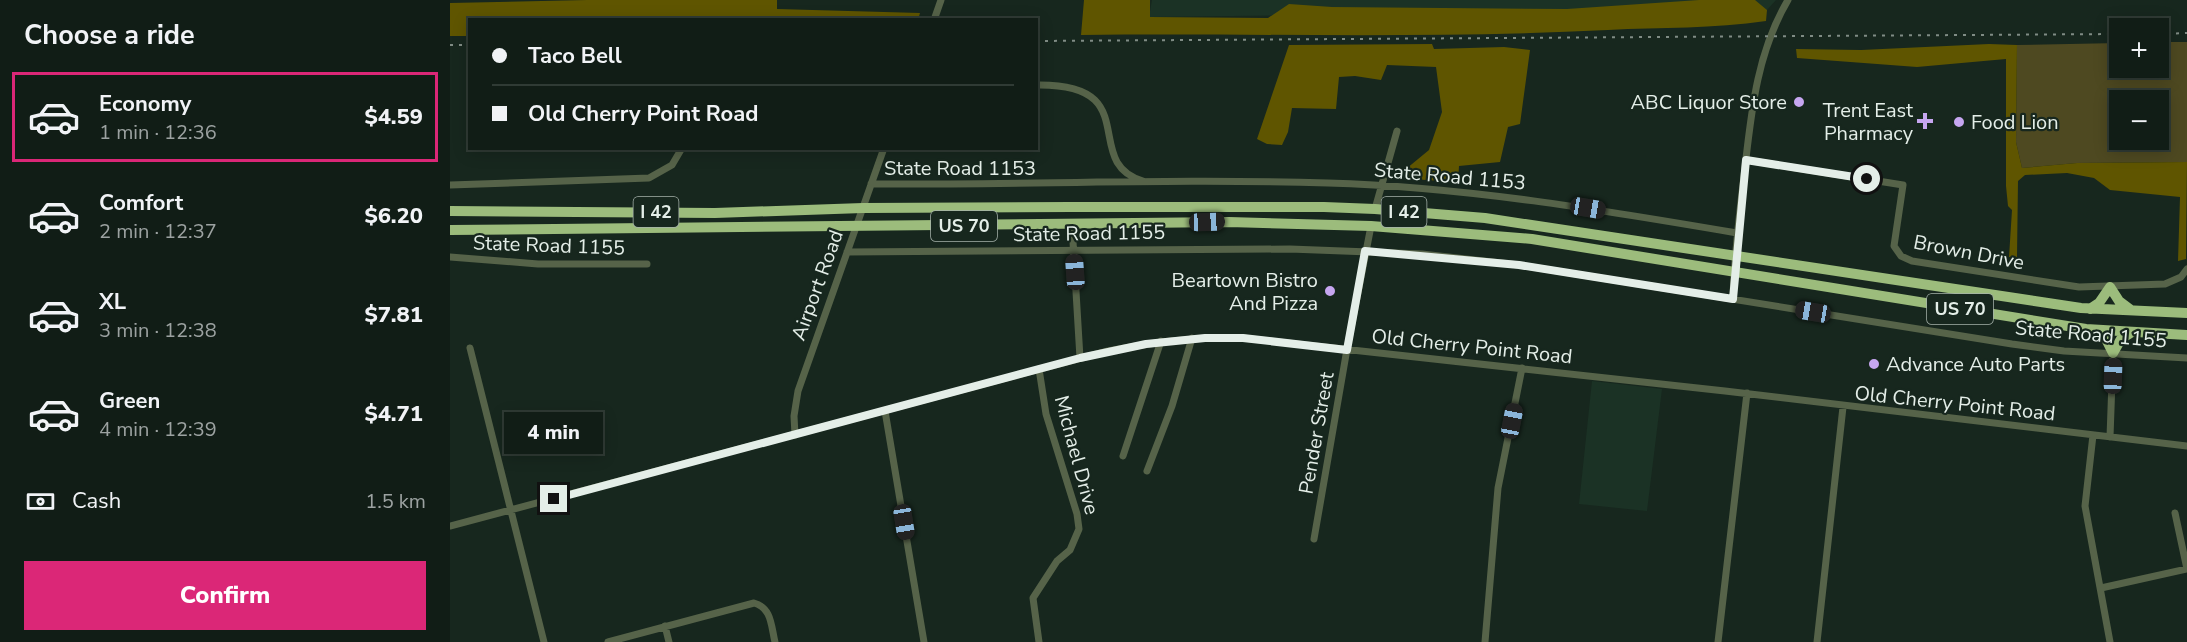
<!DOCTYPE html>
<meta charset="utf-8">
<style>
body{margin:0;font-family:"Nunito Sans",sans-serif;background:#1a261f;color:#f1f3f6;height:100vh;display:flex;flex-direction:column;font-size:22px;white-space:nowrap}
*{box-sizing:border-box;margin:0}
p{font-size:20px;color:#9ca2a1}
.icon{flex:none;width:33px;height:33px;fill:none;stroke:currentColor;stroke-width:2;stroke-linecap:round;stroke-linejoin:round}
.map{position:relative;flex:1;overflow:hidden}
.sheet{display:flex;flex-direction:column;background:#111d16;width:450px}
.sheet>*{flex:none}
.hud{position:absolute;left:18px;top:18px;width:570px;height:132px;border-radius:0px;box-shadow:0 3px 15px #0003,0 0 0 2px #303b35;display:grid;align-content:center;height:132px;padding:0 24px;background:#111d16}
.tools{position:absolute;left:1659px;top:18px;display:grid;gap:12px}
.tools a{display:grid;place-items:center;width:60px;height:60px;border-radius:0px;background:#111d16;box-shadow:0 3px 15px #0003,0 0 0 2px #303b35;font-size:30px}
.end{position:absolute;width:27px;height:27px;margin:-14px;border:8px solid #e4eee8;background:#111;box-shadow:0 0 0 3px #111}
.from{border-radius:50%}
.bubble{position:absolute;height:42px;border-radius:0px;background:#111d16;box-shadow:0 3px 15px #0003,0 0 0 2px #303b35;font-size:20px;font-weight:800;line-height:42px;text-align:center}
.car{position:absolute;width:18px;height:36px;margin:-18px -9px;border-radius:8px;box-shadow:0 0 4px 2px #0007;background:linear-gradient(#222 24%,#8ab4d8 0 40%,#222 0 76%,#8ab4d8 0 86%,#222 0)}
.hud b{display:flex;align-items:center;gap:21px;height:57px;font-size:22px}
.hud b+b{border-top:2px solid #303b35}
.hud i{width:15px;height:15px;background:#f1f3f6}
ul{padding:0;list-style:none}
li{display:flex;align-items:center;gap:18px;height:90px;margin:0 12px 9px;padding:0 12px;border:3px solid transparent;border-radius:0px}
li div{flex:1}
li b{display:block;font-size:22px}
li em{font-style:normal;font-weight:800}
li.selected{border-color:#db2777}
li>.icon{width:54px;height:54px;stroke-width:1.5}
h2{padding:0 24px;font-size:27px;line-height:72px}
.pay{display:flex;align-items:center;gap:15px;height:66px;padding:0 24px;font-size:22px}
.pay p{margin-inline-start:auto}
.primary-button{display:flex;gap:12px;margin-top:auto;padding:12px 24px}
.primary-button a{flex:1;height:69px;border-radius:0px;background:#db2777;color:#fff;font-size:24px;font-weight:800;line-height:69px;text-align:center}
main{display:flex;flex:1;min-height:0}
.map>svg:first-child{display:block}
.built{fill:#1b3225}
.green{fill:#4e4921;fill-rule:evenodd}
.forest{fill:#5f5500}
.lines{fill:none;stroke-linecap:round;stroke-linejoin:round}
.minor{stroke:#566349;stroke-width:7}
.highway{stroke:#9cbc7c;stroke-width:10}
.rail{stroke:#808c85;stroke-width:2;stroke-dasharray:3 6;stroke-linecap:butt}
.route{stroke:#e4eee8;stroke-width:8}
.poi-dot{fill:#c6a6f0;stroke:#17271e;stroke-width:2}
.labels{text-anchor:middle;stroke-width:4.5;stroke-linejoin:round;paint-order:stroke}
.shield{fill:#17271e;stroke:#a6b2ab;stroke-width:1.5}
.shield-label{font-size:18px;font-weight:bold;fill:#e4eee8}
.poi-label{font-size:20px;fill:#e4eee8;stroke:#17271e;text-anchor:end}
.street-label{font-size:20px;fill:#e4eee8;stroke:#17271e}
</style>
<main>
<section class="sheet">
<h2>Choose a ride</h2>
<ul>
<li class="selected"><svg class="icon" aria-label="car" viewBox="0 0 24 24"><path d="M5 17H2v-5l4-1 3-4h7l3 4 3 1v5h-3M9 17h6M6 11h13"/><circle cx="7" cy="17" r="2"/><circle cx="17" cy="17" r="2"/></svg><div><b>Economy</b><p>1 min · 12:36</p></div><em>$4.59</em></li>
<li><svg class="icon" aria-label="car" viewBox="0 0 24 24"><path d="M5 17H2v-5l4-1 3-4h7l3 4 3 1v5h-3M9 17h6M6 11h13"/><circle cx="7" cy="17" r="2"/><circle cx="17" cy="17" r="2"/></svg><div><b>Comfort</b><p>2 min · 12:37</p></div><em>$6.20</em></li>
<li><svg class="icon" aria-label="car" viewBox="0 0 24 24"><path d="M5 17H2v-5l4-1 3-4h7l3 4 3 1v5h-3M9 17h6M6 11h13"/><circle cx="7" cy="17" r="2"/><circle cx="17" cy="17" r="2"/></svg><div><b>XL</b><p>3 min · 12:38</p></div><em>$7.81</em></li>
<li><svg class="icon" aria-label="car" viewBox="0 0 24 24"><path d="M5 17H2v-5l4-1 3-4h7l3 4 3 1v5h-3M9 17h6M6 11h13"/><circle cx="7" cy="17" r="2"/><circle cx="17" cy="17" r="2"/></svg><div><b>Green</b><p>4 min · 12:39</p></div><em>$4.71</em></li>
</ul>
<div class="pay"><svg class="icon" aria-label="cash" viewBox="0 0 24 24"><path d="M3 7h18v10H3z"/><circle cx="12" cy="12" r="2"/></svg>Cash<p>1.5 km</p></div>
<div class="primary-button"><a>Confirm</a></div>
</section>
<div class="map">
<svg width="1737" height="642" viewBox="0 0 1737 642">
<rect width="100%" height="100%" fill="#17271e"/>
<path class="built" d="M702,0H1326L1317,10L699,17Z
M1142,381L1212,389L1197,511L1129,504Z"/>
<path class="green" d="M1709,42H1737V162L1627,163L1572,168L1566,142L1567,45L1669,43L1670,68H1708ZM1670,100H1708V140H1670Z"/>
<path class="forest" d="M137,0H327V9L470,13L468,20H20L19,36H0V3Z
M634,0H700V17L818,18L839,4L882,7L1117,9L1249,0H1305L1317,10L1316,21C1264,29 1211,27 1158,30C982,39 807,33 631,35Z
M982,44L984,49L1054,47L1080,50L1070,124L1058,127L1050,162L1009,166L1008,182L945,178L979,150L992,112L986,67L937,65L931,80L905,76L889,77L886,109L842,108L838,132L832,145L817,144L807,139L839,45Z
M1539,44L1567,45L1566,142L1572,168L1627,163L1737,162L1736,259L1728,261L1730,197L1660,190L1644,178L1617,173L1575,175L1568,181L1567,257H1559L1562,210L1558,206L1556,186V59L1467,67L1347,58L1346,49L1411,50Z"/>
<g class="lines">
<path class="minor" d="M484,20L491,0
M586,85C697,83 629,162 693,181
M1296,160L1453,185L1444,246L1451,256L1462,261L1629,287L1715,284L1731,277L1737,269
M421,184C573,185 727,178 878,183C1016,187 1152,210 1287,233
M0,185L199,178L222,165L232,148
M925,209L947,131
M622,225L630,358
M397,252L840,249L972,254L1069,265L1562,344L1614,351L1737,358
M0,257L88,264H197
M1283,299C1284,257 1289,217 1294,176C1301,115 1306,54 1338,0
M20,348L94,642
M435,411L474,642
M345,435L344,416L348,391L434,148
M1643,435L1635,506L1660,642
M1660,437L1663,353
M673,456L711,341
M697,471L722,406L742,338
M1725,513L1737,569
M0,526L658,351C703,342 747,336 793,338L1275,391L1737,446
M864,539L897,349L921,226
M1651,588L1737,569
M215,626L219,642
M158,642L304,603C322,608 321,626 325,642
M589,642L583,598L607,561L620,550L629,529L627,514L596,414L589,369
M1035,642L1048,488L1072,368
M1268,642L1297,393
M1367,642L1393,407"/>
<path class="highway" d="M0,211L265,213L413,208L621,207H874L925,209L1035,218L1631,308L1737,313
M0,230L779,222L921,226L1082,239L1636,329L1737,335
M1640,309L1649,303L1660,287L1669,301L1681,310
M1645,331L1654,335L1663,353
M1663,353L1671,339L1682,332"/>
<path class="rail" d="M1708,34L1737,33
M586,41L1670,34
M0,45H20"/>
</g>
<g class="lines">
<path class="route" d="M104,499L630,358L696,344L755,338H793L897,350L915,251L1069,265L1283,299L1296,160L1417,179"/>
</g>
<g class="poi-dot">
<circle cx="1349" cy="102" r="6"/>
<path d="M1472 112h6v6h6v6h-6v6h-6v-6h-6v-6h6z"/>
<circle cx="1509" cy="122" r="6"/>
<circle cx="880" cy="291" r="6"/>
<circle cx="1424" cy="364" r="6"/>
</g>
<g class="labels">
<g class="shield">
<rect x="183.5" y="197" width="45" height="30" rx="4.5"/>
<rect x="931.5" y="197" width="45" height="30" rx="4.5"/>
<rect x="481" y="211" width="66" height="30" rx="4.5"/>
<rect x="1477" y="294" width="66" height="30" rx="4.5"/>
</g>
<g class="shield-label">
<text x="206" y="218">I 42</text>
<text x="954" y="218">I 42</text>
<text x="514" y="232">US 70</text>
<text x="1510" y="315">US 70</text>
</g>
<g class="poi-label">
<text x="1337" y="109">ABC Liquor Store</text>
<text x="1463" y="117">Trent East<tspan x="1463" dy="23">Pharmacy</tspan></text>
<text x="1521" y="129" text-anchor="start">Food Lion</text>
<text x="868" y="287">Beartown Bistro<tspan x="868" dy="23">And Pizza</tspan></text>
<text x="1436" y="371" text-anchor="start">Advance Auto Parts</text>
</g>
<g class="street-label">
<text x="510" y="175">State Road 1153</text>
<text transform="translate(1000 176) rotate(5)" y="7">State Road 1153</text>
<text transform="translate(639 233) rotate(-1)" y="7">State Road 1155</text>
<text transform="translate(99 245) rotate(2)" y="7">State Road 1155</text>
<text transform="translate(1519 252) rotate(11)" y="7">Brown Drive</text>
<text transform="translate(367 285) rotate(-70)" y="7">Airport Road</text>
<text transform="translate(1641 334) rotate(5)" y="7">State Road 1155</text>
<text transform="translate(1022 346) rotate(6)" y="7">Old Cherry Point Road</text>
<text transform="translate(1505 403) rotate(6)" y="7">Old Cherry Point Road</text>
<text transform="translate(866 433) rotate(-80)" y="7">Pender Street</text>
<text transform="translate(627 455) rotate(75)" y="7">Michael Drive</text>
</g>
</g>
</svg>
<div class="tools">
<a>+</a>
<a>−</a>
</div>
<i class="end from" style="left:1417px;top:179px"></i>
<i class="end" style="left:104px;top:499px"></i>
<div class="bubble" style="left:54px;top:412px;width:99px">4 min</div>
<i class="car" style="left:1138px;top:208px;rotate:100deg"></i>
<i class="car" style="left:757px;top:222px;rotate:88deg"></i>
<i class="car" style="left:625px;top:272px;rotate:356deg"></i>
<i class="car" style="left:1363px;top:312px;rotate:280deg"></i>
<i class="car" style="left:1663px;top:376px;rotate:2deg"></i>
<i class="car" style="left:1062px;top:421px;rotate:11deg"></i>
<i class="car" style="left:454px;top:522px;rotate:171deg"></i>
<div class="hud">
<b><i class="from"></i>Taco Bell</b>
<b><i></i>Old Cherry Point Road</b>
</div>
</div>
</main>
